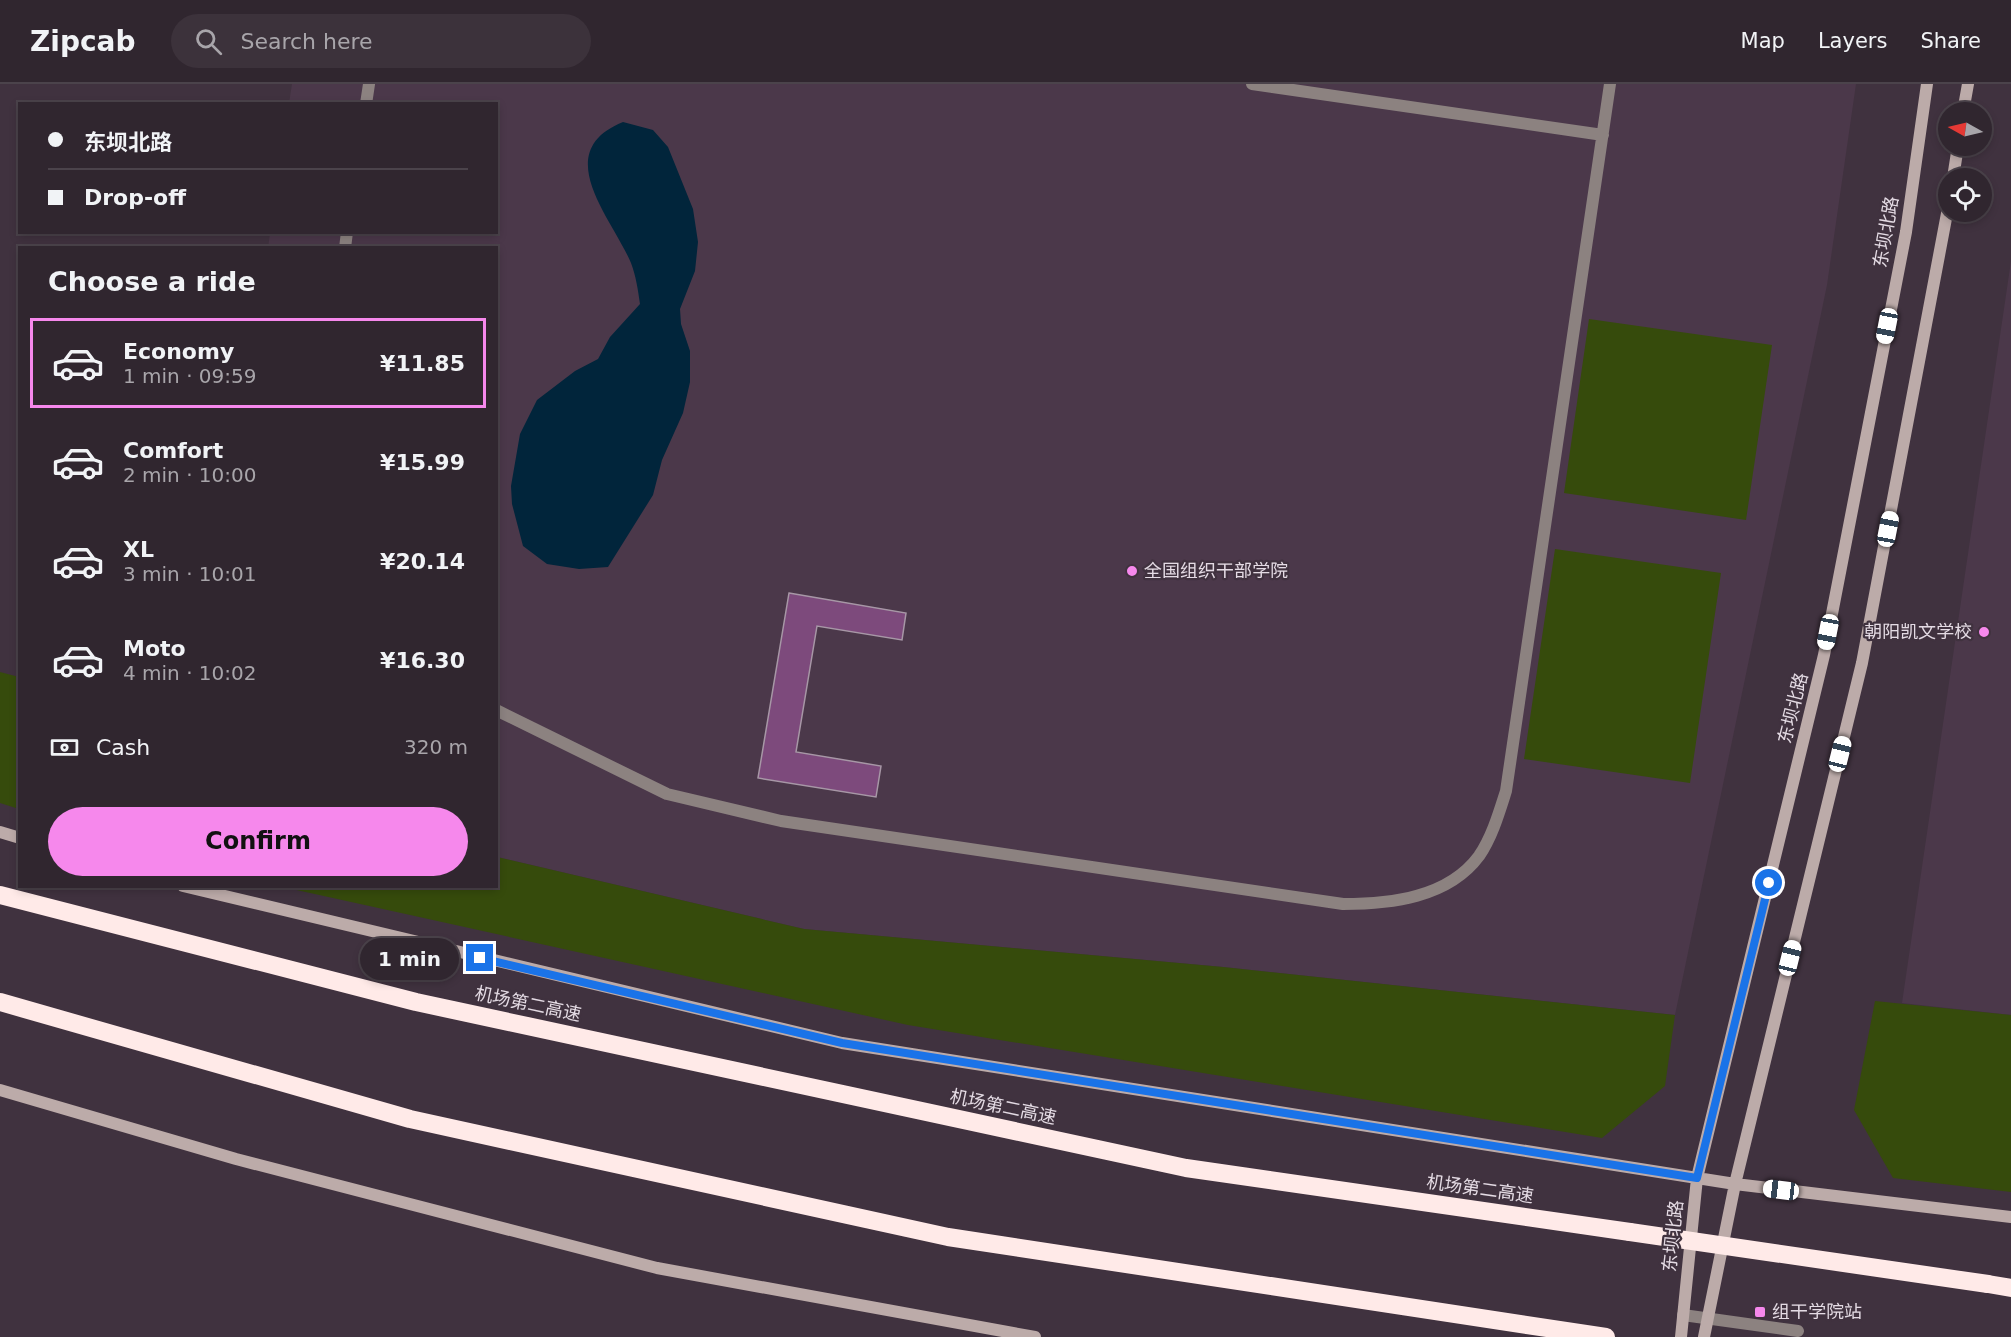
<!DOCTYPE html>
<meta charset="utf-8">
<style>
body{margin:0;font-family:"DejaVu Sans","Noto Sans SC",sans-serif;background:#3c323b;color:#f1f3f6;height:100vh;display:flex;flex-direction:column;font-size:22px;white-space:nowrap}
*{box-sizing:border-box;margin:0}
p{font-size:20px;color:#a8a5aa}
.icon{flex:none;width:33px;height:33px;fill:none;stroke:currentColor;stroke-width:2;stroke-linecap:round;stroke-linejoin:round}
.map{position:relative;flex:1;overflow:hidden}
.side{position:absolute;left:18px;top:162px;width:480px;height:642px;display:flex;flex-direction:column;background:#30262f;border-radius:0px;box-shadow:0 3px 9px #0003,0 0 0 2px #4b434b}
.side>*{flex:none}
.top-card{position:absolute;left:18px;top:18px;width:480px;height:132px;border-radius:0px;box-shadow:0 3px 9px #0003,0 0 0 2px #4b434b;display:grid;align-content:center;height:132px;padding:0 30px;background:#30262f}
.needle{width:39px;rotate:278deg}
.buttons{position:absolute;left:1938px;top:18px;display:grid;gap:12px}
.buttons a{display:grid;place-items:center;width:54px;height:54px;border-radius:50%;background:#30262f;box-shadow:0 3px 9px #0003,0 0 0 2px #4b434b;font-size:30px}
.end{position:absolute;width:27px;height:27px;margin:-14px;border:8px solid #1a73e8;background:#fff;box-shadow:0 0 0 3px #fff}
.from{border-radius:50%}
.bubble{position:absolute;height:42px;border-radius:21px;background:#30262f;box-shadow:0 3px 9px #0003,0 0 0 2px #4b434b;font-size:20px;font-weight:600;line-height:42px;text-align:center}
.car{position:absolute;width:18px;height:36px;margin:-18px -9px;border-radius:8px;box-shadow:0 0 4px 2px #0007;background:linear-gradient(#fff 24%,#345 0 40%,#fff 0 76%,#345 0 86%,#fff 0)}
.top-card b{display:flex;align-items:center;gap:21px;height:57px;font-size:22px}
.top-card b+b{border-top:2px solid #4b434b}
.top-card i{width:15px;height:15px;background:#f1f3f6}
ul{padding:0;list-style:none}
li{display:flex;align-items:center;gap:18px;height:90px;margin:0 12px 9px;padding:0 18px;border:3px solid transparent;border-radius:0px}
li div{flex:1}
li b{display:block;font-size:22px}
li em{font-style:normal;font-weight:600}
li.active{border-color:#f688ec}
li>.icon{width:54px;height:54px;stroke-width:1.5}
h2{padding:0 30px;font-size:27px;line-height:72px}
.pay{display:flex;align-items:center;gap:15px;height:66px;padding:0 30px;font-size:22px}
.pay p{margin-inline-start:auto}
.action{display:flex;gap:12px;margin-top:auto;padding:12px 30px}
.action a{flex:1;height:69px;border-radius:36px;background:#f688ec;color:#111;font-size:24px;font-weight:600;line-height:69px;text-align:center}
header{display:flex;align-items:center;gap:36px;box-sizing:border-box;height:84px;padding:0 30px;background:#30262f;border-bottom:2px solid #4b434b}
header strong{font-size:28px}
nav{display:flex;gap:33px;margin-inline-start:auto;font-size:21px}
.search{width:420px;height:54px;background:#3c323b;display:flex;align-items:center;gap:15px;box-sizing:border-box;padding:0 21px;border-radius:33px;color:#a8a5aa;font-size:22px}
.map>svg:first-child{display:block}
.built{fill:#4b384a}
.green{fill:#364b0c}
.water{fill:#01253b}
.building{fill:#7d4a7c;stroke:#a797a6;stroke-width:1.5}
.lines{fill:none;stroke-linecap:round;stroke-linejoin:round}
.lane{stroke:#8c8280;stroke-width:12}
.secondary{stroke:#bcaba9;stroke-width:12}
.highway{stroke:#ffeae8;stroke-width:18}
.highway-bridge{stroke:#ffeae8;stroke-width:18}
.route{stroke:#1a73e8;stroke-width:8}
.poi-dot{fill:#f688ec;stroke:#40323f;stroke-width:2}
.labels{text-anchor:middle;stroke-width:4.5;stroke-linejoin:round;paint-order:stroke}
.street-label{font-size:18px;fill:#e4dbe4;stroke:#40323f}
.poi-label{font-size:18px;fill:#e4dbe4;stroke:#40323f;text-anchor:start}
</style>
<header>
<strong>Zipcab</strong>
<div class="search"><svg class="icon" aria-label="search" viewBox="0 0 24 24"><circle cx="10" cy="10" r="6"/><path d="M15 15l6 6"/></svg>Search here</div>
<nav><a>Map</a><a>Layers</a><a>Share</a></nav>
</header>
<div class="map">
<svg width="2011" height="1253" viewBox="0 0 2011 1253">
<rect width="100%" height="100%" fill="#40323f"/>
<path class="built" d="M292,0H1856L1827,201L1675,931L1223,883L804,845L497,773L496,164H268L270,149L496,148V20L289,19Z
M2011,177V931L1902,919Z"/>
<path class="green" d="M1589,235L1772,261L1746,436L1564,409Z
M1555,465L1721,489L1690,699L1524,675Z
M0,588L19,593V725L0,719Z
M497,773L804,845L1223,883L1675,931L1665,1002L1602,1054L908,941L283,803L496,802Z
M1875,917L2011,931V1108L1893,1094L1854,1026Z"/>
<path class="water" d="M623,38L653,46L668,63L693,125L698,158L695,187L680,225L681,240L690,267V298L683,329L662,376L653,411L608,483L579,485L547,480L523,462L512,420L511,402L520,350L537,316L575,287L598,275L610,253L640,220C638,206 636,192 631,179C612,134 549,68 623,38Z"/>
<path class="building" d="M789,509L906,529L902,556L817,542L796,668L881,682L876,713L758,694Z"/>
<g class="lines">
<path class="lane" d="M1252,0L1603,51
M366,20L369,0
M345,164L347,148
M496,626L667,710L781,737L1343,820C1390,820 1448,814 1479,772C1492,753 1499,729 1506,707L1610,0
M1683,1231L1798,1247"/>
<path class="secondary" d="M1963,28L1968,0
M1953,94L1958,62
M0,748L20,754
M183,802L842,959L1735,1100L2011,1133
M0,1006L236,1075L657,1184L1035,1253
M1681,1253L1697,1094L1824,571L1906,148L1927,0
M1704,1253L1735,1100L1862,579L1948,124"/>
<path class="highway" d="M0,811L416,918L1186,1084L1630,1148
M0,918L410,1035L948,1153L1606,1253
M1988,1200L2011,1204"/>
<path class="highway-bridge" d="M1630,1148L1988,1200"/>
</g>
<g class="lines">
<path class="route" d="M480,874L842,959L1697,1094L1769,799"/>
</g>
<g class="poi-dot">
<circle cx="1132" cy="487" r="6"/>
<circle cx="1984" cy="548" r="6"/>
<rect x="1754" y="1222" width="12" height="12" rx="3"/>
</g>
<g class="labels">
<g class="street-label">
<text transform="translate(1886 148) rotate(-80)" y="6">东坝北路</text>
<text transform="translate(1793 624) rotate(-76)" y="6">东坝北路</text>
<text transform="translate(528 920) rotate(12)" y="6">机场第二高速</text>
<text transform="translate(1003 1023) rotate(12)" y="6">机场第二高速</text>
<text transform="translate(1480 1105) rotate(8)" y="6">机场第二高速</text>
<text transform="translate(1673 1152) rotate(-84)" y="6">东坝北路</text>
</g>
<g class="poi-label">
<text x="1144" y="493">全国组织干部学院</text>
<text x="1972" y="554" text-anchor="end">朝阳凯文学校</text>
<text x="1772" y="1234">组干学院站</text>
</g>
</g>
</svg>
<div class="buttons">
<a><svg class="needle" viewBox="-14 -14 28 28"><path d="M0-13l5 13h-10z" fill="#e53935"/><path d="M0 13l5-13h-10z" fill="#a8a5aa"/></svg></a>
<a><svg class="icon" aria-label="locate" viewBox="0 0 24 24"><circle cx="12" cy="12" r="6"/><path d="M12 2v4M12 18v4M2 12h4M18 12h4"/></svg></a>
</div>
<i class="end from" style="left:1769px;top:799px"></i>
<i class="end" style="left:480px;top:874px"></i>
<div class="bubble" style="left:360px;top:854px;width:99px">1 min</div>
<i class="car" style="left:1887px;top:242px;rotate:191deg"></i>
<i class="car" style="left:1888px;top:445px;rotate:11deg"></i>
<i class="car" style="left:1828px;top:548px;rotate:191deg"></i>
<i class="car" style="left:1840px;top:670px;rotate:14deg"></i>
<i class="car" style="left:1790px;top:874px;rotate:14deg"></i>
<i class="car" style="left:1781px;top:1106px;rotate:277deg"></i>
<div class="top-card">
<b><i class="from"></i>东坝北路</b>
<b><i></i>Drop-off</b>
</div>
<section class="side">
<h2>Choose a ride</h2>
<ul>
<li class="active"><svg class="icon" aria-label="car" viewBox="0 0 24 24"><path d="M5 17H2v-5l4-1 3-4h7l3 4 3 1v5h-3M9 17h6M6 11h13"/><circle cx="7" cy="17" r="2"/><circle cx="17" cy="17" r="2"/></svg><div><b>Economy</b><p>1 min · 09:59</p></div><em>¥11.85</em></li>
<li><svg class="icon" aria-label="car" viewBox="0 0 24 24"><path d="M5 17H2v-5l4-1 3-4h7l3 4 3 1v5h-3M9 17h6M6 11h13"/><circle cx="7" cy="17" r="2"/><circle cx="17" cy="17" r="2"/></svg><div><b>Comfort</b><p>2 min · 10:00</p></div><em>¥15.99</em></li>
<li><svg class="icon" aria-label="car" viewBox="0 0 24 24"><path d="M5 17H2v-5l4-1 3-4h7l3 4 3 1v5h-3M9 17h6M6 11h13"/><circle cx="7" cy="17" r="2"/><circle cx="17" cy="17" r="2"/></svg><div><b>XL</b><p>3 min · 10:01</p></div><em>¥20.14</em></li>
<li><svg class="icon" aria-label="car" viewBox="0 0 24 24"><path d="M5 17H2v-5l4-1 3-4h7l3 4 3 1v5h-3M9 17h6M6 11h13"/><circle cx="7" cy="17" r="2"/><circle cx="17" cy="17" r="2"/></svg><div><b>Moto</b><p>4 min · 10:02</p></div><em>¥16.30</em></li>
</ul>
<div class="pay"><svg class="icon" aria-label="cash" viewBox="0 0 24 24"><path d="M3 7h18v10H3z"/><circle cx="12" cy="12" r="2"/></svg>Cash<p>320 m</p></div>
<div class="action"><a>Confirm</a></div>
</section>
</div>
